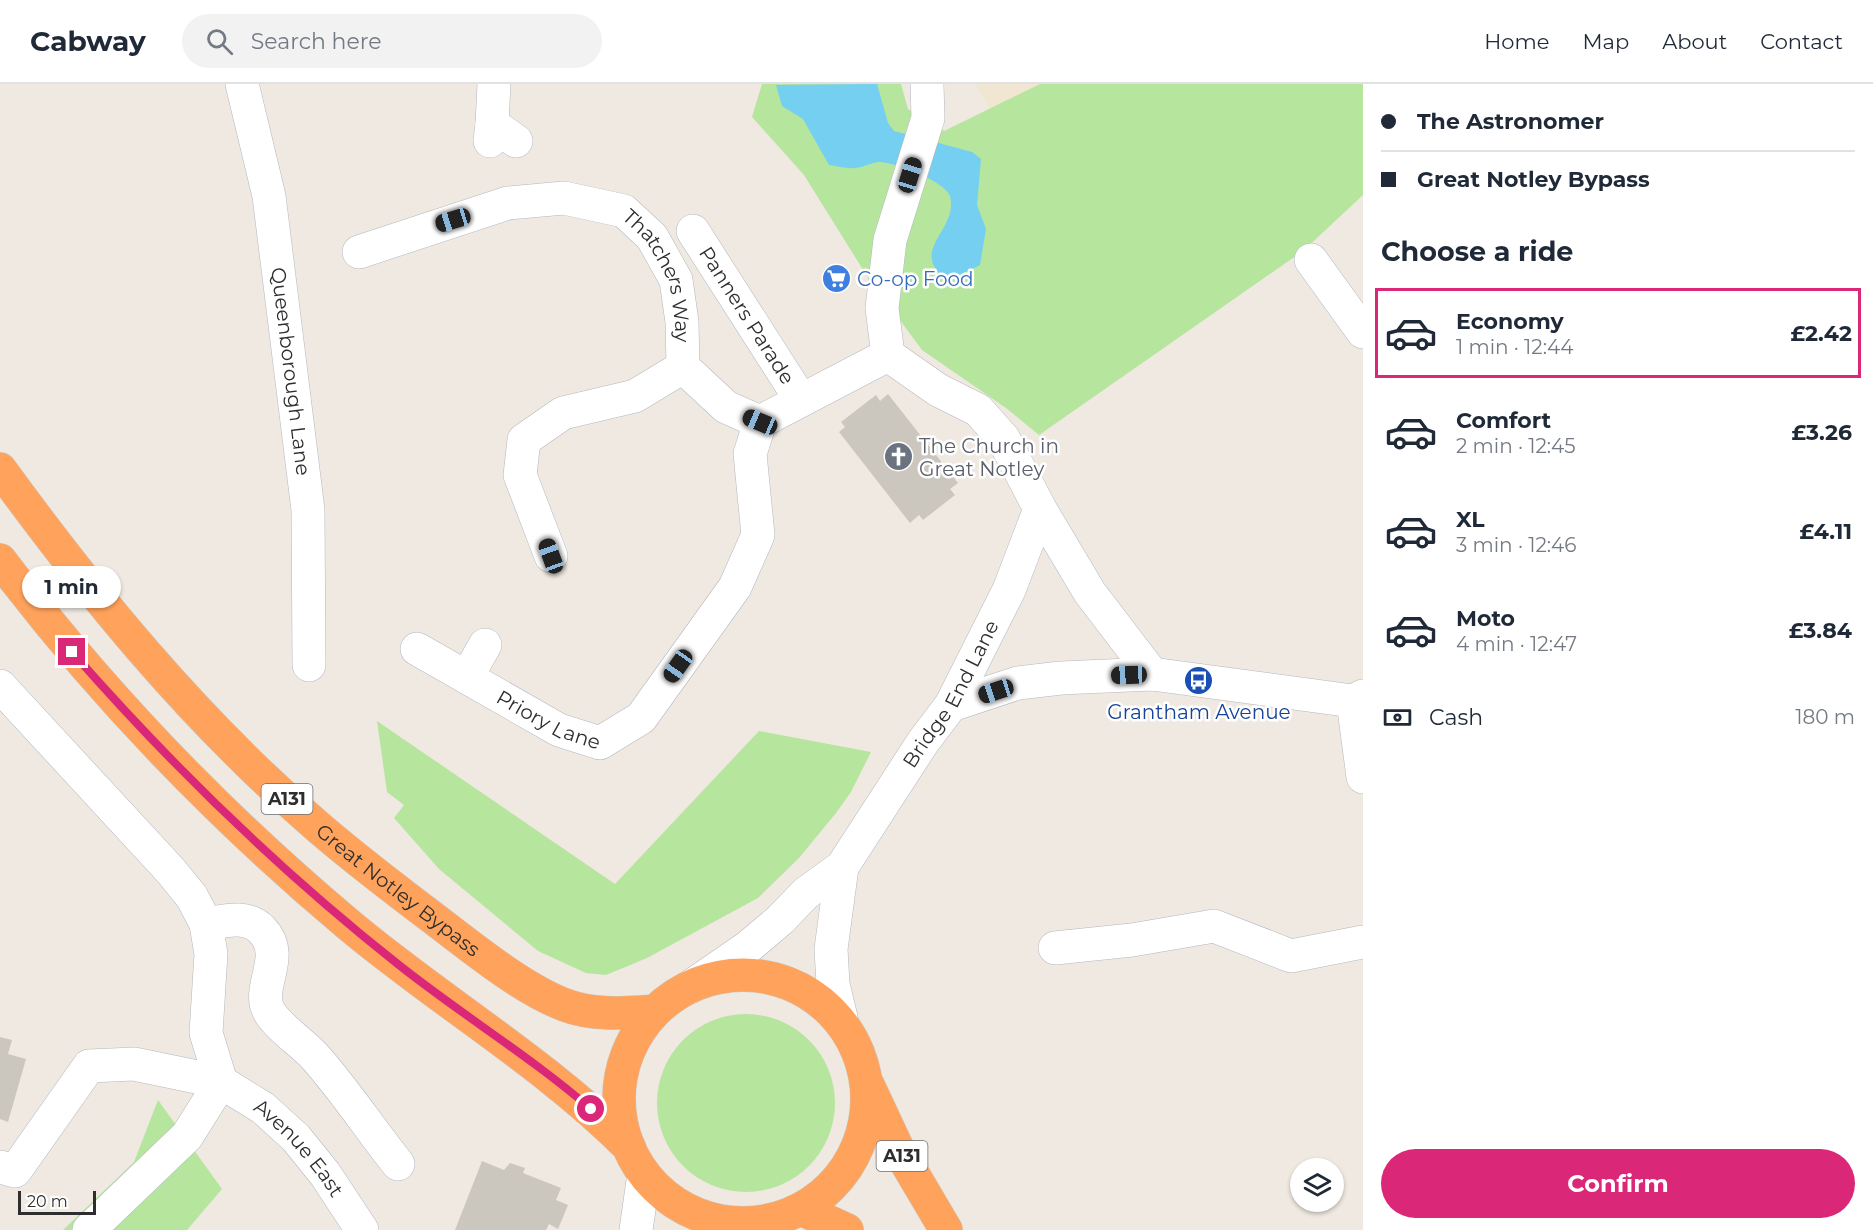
<!DOCTYPE html>
<meta charset="utf-8">
<style>
body{margin:0;font-family:Montserrat,sans-serif;background:#f2f2f3;color:#1f2937;height:100vh;display:flex;flex-direction:column;font-size:22px;white-space:nowrap}
*{box-sizing:border-box;margin:0}
p{font-size:20px;color:#747a83}
.icon{flex:none;width:33px;height:33px;fill:none;stroke:currentColor;stroke-width:2;stroke-linecap:round;stroke-linejoin:round}
.map{position:relative;flex:1;overflow:hidden}
.side{display:flex;flex-direction:column;background:#fff;width:510px}
.side>*{flex:none}
.banner{display:grid;align-content:center;height:132px;padding:0 18px;background:#fff}
.tools{position:absolute;left:1290px;top:1074px;display:grid;gap:12px}
.tools a{display:grid;place-items:center;width:54px;height:54px;border-radius:50%;background:#fff;box-shadow:0 2px 4px #0004;font-size:30px}
.scale{position:absolute;left:18px;bottom:15px;width:78px;box-sizing:border-box;padding-left:6px;border:3px solid #2e2e2e;border-top:0;font-size:16px;line-height:21px;white-space:nowrap;color:#2e2e2e;-webkit-text-stroke:4px #fff;paint-order:stroke}
.end{position:absolute;width:27px;height:27px;margin:-14px;border:8px solid #db2777;background:#fff;box-shadow:0 0 0 3px #fff}
.from{border-radius:50%}
.bubble{position:absolute;height:42px;border-radius:21px;background:#fff;box-shadow:0 2px 4px #0004;font-size:20px;font-weight:700;line-height:42px;text-align:center}
.car{position:absolute;width:18px;height:36px;margin:-18px -9px;border-radius:8px;box-shadow:0 0 4px 2px #0007;background:linear-gradient(#222 24%,#8ab4d8 0 40%,#222 0 76%,#8ab4d8 0 86%,#222 0)}
.banner b{display:flex;align-items:center;gap:21px;height:57px;font-size:22px}
.banner b+b{border-top:2px solid #e0e1e3}
.banner i{width:15px;height:15px;background:#1f2937}
ul{padding:0;list-style:none}
li{display:flex;align-items:center;gap:18px;height:90px;margin:0 12px 9px;padding:0 6px;border:3px solid transparent;border-radius:0px}
li div{flex:1}
li b{display:block;font-size:22px}
li em{font-style:normal;font-weight:700}
li.active{border-color:#db2777}
li>.icon{width:54px;height:54px;stroke-width:1.5}
h2{padding:0 18px;font-size:27px;line-height:72px}
.pay{display:flex;align-items:center;gap:15px;height:66px;padding:0 18px;font-size:22px}
.pay p{margin-inline-start:auto}
.primary-button{display:flex;gap:12px;margin-top:auto;padding:12px 18px}
.primary-button a{flex:1;height:69px;border-radius:36px;background:#db2777;color:#fff;font-size:24px;font-weight:700;line-height:69px;text-align:center}
header{display:flex;align-items:center;gap:36px;box-sizing:border-box;height:84px;padding:0 30px;background:#fff;border-bottom:2px solid #e0e1e3}
header strong{font-size:28px}
nav{display:flex;gap:33px;margin-inline-start:auto;font-size:21px}
.search{width:420px;height:54px;background:#f2f2f3;display:flex;align-items:center;gap:15px;box-sizing:border-box;padding:0 21px;border-radius:33px;color:#747a83;font-size:22px}
main{display:flex;flex:1;min-height:0}
.map>svg:first-child{display:block}
.education{fill:#f0e6d1}
.green{fill:#b6e59e}
.water{fill:#75cff0}
.building{fill:#cbc7bf}
.lines{fill:none;stroke-linecap:round;stroke-linejoin:round}
.minor-casing{stroke:#b4b7c1;stroke-width:34}
.highway-casing{stroke:#c9c9c9;stroke-width:34}
.minor{stroke:#fff;stroke-width:33}
.highway{stroke:#ffa35c;stroke-width:33}
.route{stroke:#db2777;stroke-width:8}
.labels{text-anchor:middle;stroke-width:5;stroke-linejoin:round;paint-order:stroke}
.shield{fill:#fff;stroke:#6d6d6d;stroke-width:1.5}
.shield-label{font-size:18px;font-weight:bold;fill:#2e2e2e}
.shop-label{font-size:20px;fill:#366cbe;stroke:#fff;text-anchor:start}
.street-label{font-size:20px;fill:#2e2e2e;stroke:#fff}
.worship-label{font-size:20px;fill:#5b616d;stroke:#fff;text-anchor:start}
.transit-label{font-size:20px;fill:#164399;stroke:#fff}
</style>
<header>
<strong>Cabway</strong>
<div class="search"><svg class="icon" aria-label="search" viewBox="0 0 24 24"><circle cx="10" cy="10" r="6"/><path d="M15 15l6 6"/></svg>Search here</div>
<nav><a>Home</a><a>Map</a><a>About</a><a>Contact</a></nav>
</header>
<main>
<div class="map">
<svg width="1363" height="1146" viewBox="0 0 1363 1146">
<rect width="100%" height="100%" fill="#efe9e1"/>
<path class="education" d="M976,0H1040L990,26Z"/>
<path class="green" d="M762,0H901L908,25L944,47L1040,0H1363V111L1303,167L1039,351L1006,324L922,266L865,189L804,91L752,33Z
M377,637L615,800L759,647L871,668L851,708L836,729L799,774L758,814L647,874L606,891L586,889L538,867L439,785L394,734L404,721L387,708Z
M657 1019a89 89 0 1 1 178 0a89 89 0 1 1-178 0Z
M158,1016L222,1105L187,1146H63L134,1078Z"/>
<path class="water" d="M877,0L888,39L894,47L972,68L981,75L977,121L986,145L980,181L948,197C906,166 959,147 950,112C946,98 894,77 878,78C871,79 864,83 856,84C848,85 837,82 829,81L803,35L782,22L776,1Z"/>
<path class="building" d="M888,310L958,399L950,405L955,411L923,436L919,431L910,439L839,348L845,343L841,338L876,311L880,317Z
M0,953L12,956L8,970L26,975L8,1038L0,1035Z
M482,1077L504,1086L510,1079L525,1084L523,1089L561,1104L556,1116L568,1121L558,1145L549,1140L546,1146H455Z"/>
<g class="lines">
<defs>
<g id="minor">
<path id="s1" d="M242,0L269,112L308,426L309,581"/>
<path d="M927,0L928,34L890,156L882,224L888,271L938,306L978,326L1003,354L1040,425L1090,509L1152,590"/>
<path d="M492,40L494,0"/>
<path d="M490,57L492,40L516,57"/>
<path id="s2" d="M693,147L801,316"/>
<path id="s3" d="M359,168L508,119L564,114L624,127L652,153L676,196L682,238L683,283"/>
<path d="M1311,176L1363,248"/>
<path d="M551,472L520,391L524,356L563,329L635,312L683,283L726,323L760,338"/>
<path id="s4" d="M417,565L559,646L600,659L641,634L735,503L758,451L750,370L760,338L888,271"/>
<path d="M467,593L485,561"/>
<path d="M0,602L170,786L192,813L206,840L211,870L206,949L221,998"/>
<path d="M1353,617L1363,693"/>
<path d="M951,621L1018,599L1061,594L1152,590L1353,617L1363,612"/>
<path d="M842,783L831,865L833,900L843,942"/>
<path d="M206,840C224,837 247,830 262,846C288,873 254,904 270,929C281,946 303,959 316,974C346,1008 370,1045 398,1080"/>
<path d="M1055,864L1132,856L1214,842L1291,872L1363,858"/>
<path id="s5" d="M690,903L748,863L780,836L806,809L842,783L923,658L951,621L1009,506L1040,425"/>
<path id="s6" d="M0,1083L15,1087L89,982L134,980L221,998L263,1024L296,1054L325,1090L362,1146"/>
<path d="M89,1146L187,1052L221,998"/>
<path d="M636,1146L644,1090"/>
<path d="M744,1146L754,1139"/>
</g>
<g id="highway">
<path id="s7" d="M0,385C91,510 191,632 309,735C348,770 391,802 433,834C470,862 522,905 565,921C594,932 625,929 655,927"/>
<path d="M0,476C103,612 219,732 349,841C441,918 544,978 629,1063"/>
<circle cx="743" cy="1015" r="124"/>
<path d="M868,1001L897,1063L946,1146"/>
<path d="M801,1125L847,1146"/>
</g>
</defs>
<use href="#minor" class="minor-casing"/>
<use href="#highway" class="highway-casing"/>
<use href="#minor" class="minor"/>
<use href="#highway" class="highway"/>
</g>
<g class="lines">
<path class="route" d="M72,568C172,682 280,787 399,881C462,931 531,973 591,1025"/>
</g>
<defs>
<symbol id="supermarket-disc" viewBox="-11 -11 22 22"><circle r="9.5" fill="#3f7fe0" stroke="#fff"/><path d="M-6-5.5h2.5l.6 2H6L4.5 2H-2.5L-4.4-4H-6ZM-1.5 3.2a1.3 1.3 0 1 0 .1 0ZM3 3.2a1.3 1.3 0 1 0 .1 0Z" fill="#fff"/></symbol>
<symbol id="church-disc" viewBox="-11 -11 22 22"><circle r="9.5" fill="#6b7280" stroke="#fff"/><path d="M-1.2-6h2.4v3.5h3.3v2.4h-3.3V6h-2.4V-.1h-3.3v-2.4h3.3Z" fill="#fff"/></symbol>
<symbol id="bus-disc" viewBox="-11 -11 22 22"><circle r="9.5" fill="#1a4fb4" stroke="#fff"/><path d="M-5-6H5V4H4V6H2V4H-2V6H-4V4H-5ZM-3.5-4V0h7V-4ZM-3.5 1.2v1.5H-2V1.2ZM2 1.2v1.5H3.5V1.2Z" fill="#fff"/></symbol>
</defs>
<g fill-rule="evenodd">
<use href="#supermarket-disc" x="820" y="178" width="33" height="33"/>
<use href="#church-disc" x="882" y="356" width="33" height="33"/>
<use href="#bus-disc" x="1182" y="580" width="33" height="33"/>
</g>
<g class="labels">
<g class="shield">
<rect x="261.5" y="700" width="51" height="30" rx="4.5"/>
<rect x="876.5" y="1057" width="51" height="30" rx="4.5"/>
</g>
<g class="shield-label">
<text x="287" y="721">A131</text>
<text x="902" y="1078">A131</text>
</g>
<g class="shop-label">
<text x="857" y="202">Co-op Food</text>
</g>
<g class="street-label">
<text dy="7" stroke="none"><textPath href="#s3" startOffset="351">Thatchers Way</textPath></text>
<text dy="7" stroke="none"><textPath href="#s2" startOffset="100">Panners Parade</textPath></text>
<text dy="7" stroke="none"><textPath href="#s1" startOffset="292">Queenborough Lane</textPath></text>
<text dy="7" stroke="none"><textPath href="#s5" startOffset="399">Bridge End Lane</textPath></text>
<text dy="7" stroke="none"><textPath href="#s4" startOffset="150">Priory Lane</textPath></text>
<text dy="7" stroke="none"><textPath href="#s7" startOffset="582">Great Notley Bypass</textPath></text>
<text dy="7" stroke="none"><textPath href="#s6" startOffset="381">Avenue East</textPath></text>
</g>
<g class="worship-label">
<text x="919" y="369">The Church in<tspan x="919" dy="23">Great Notley</tspan></text>
</g>
<g class="transit-label">
<text x="1199" y="635">Grantham Avenue</text>
</g>
</g>
</svg>
<div class="tools">
<a><svg class="icon" aria-label="layers" viewBox="0 0 24 24"><path d="M12 4l9 5-9 5-9-5zM3 14l9 5 9-5"/></svg></a>
</div>
<div class="scale">20 m</div>
<i class="end from" style="left:591px;top:1025px"></i>
<i class="end" style="left:72px;top:568px"></i>
<div class="bubble" style="left:22px;top:482px;width:99px">1 min</div>
<i class="car" style="left:910px;top:91px;rotate:17deg"></i>
<i class="car" style="left:453px;top:136px;rotate:253deg"></i>
<i class="car" style="left:760px;top:338px;rotate:293deg"></i>
<i class="car" style="left:551px;top:472px;rotate:340deg"></i>
<i class="car" style="left:678px;top:582px;rotate:215deg"></i>
<i class="car" style="left:1129px;top:591px;rotate:268deg"></i>
<i class="car" style="left:996px;top:607px;rotate:252deg"></i>
</div>
<section class="side">
<div class="banner">
<b><i class="from"></i>The Astronomer</b>
<b><i></i>Great Notley Bypass</b>
</div>
<h2>Choose a ride</h2>
<ul>
<li class="active"><svg class="icon" aria-label="car" viewBox="0 0 24 24"><path d="M5 17H2v-5l4-1 3-4h7l3 4 3 1v5h-3M9 17h6M6 11h13"/><circle cx="7" cy="17" r="2"/><circle cx="17" cy="17" r="2"/></svg><div><b>Economy</b><p>1 min · 12:44</p></div><em>£2.42</em></li>
<li><svg class="icon" aria-label="car" viewBox="0 0 24 24"><path d="M5 17H2v-5l4-1 3-4h7l3 4 3 1v5h-3M9 17h6M6 11h13"/><circle cx="7" cy="17" r="2"/><circle cx="17" cy="17" r="2"/></svg><div><b>Comfort</b><p>2 min · 12:45</p></div><em>£3.26</em></li>
<li><svg class="icon" aria-label="car" viewBox="0 0 24 24"><path d="M5 17H2v-5l4-1 3-4h7l3 4 3 1v5h-3M9 17h6M6 11h13"/><circle cx="7" cy="17" r="2"/><circle cx="17" cy="17" r="2"/></svg><div><b>XL</b><p>3 min · 12:46</p></div><em>£4.11</em></li>
<li><svg class="icon" aria-label="car" viewBox="0 0 24 24"><path d="M5 17H2v-5l4-1 3-4h7l3 4 3 1v5h-3M9 17h6M6 11h13"/><circle cx="7" cy="17" r="2"/><circle cx="17" cy="17" r="2"/></svg><div><b>Moto</b><p>4 min · 12:47</p></div><em>£3.84</em></li>
</ul>
<div class="pay"><svg class="icon" aria-label="cash" viewBox="0 0 24 24"><path d="M3 7h18v10H3z"/><circle cx="12" cy="12" r="2"/></svg>Cash<p>180 m</p></div>
<div class="primary-button"><a>Confirm</a></div>
</section>
</main>
